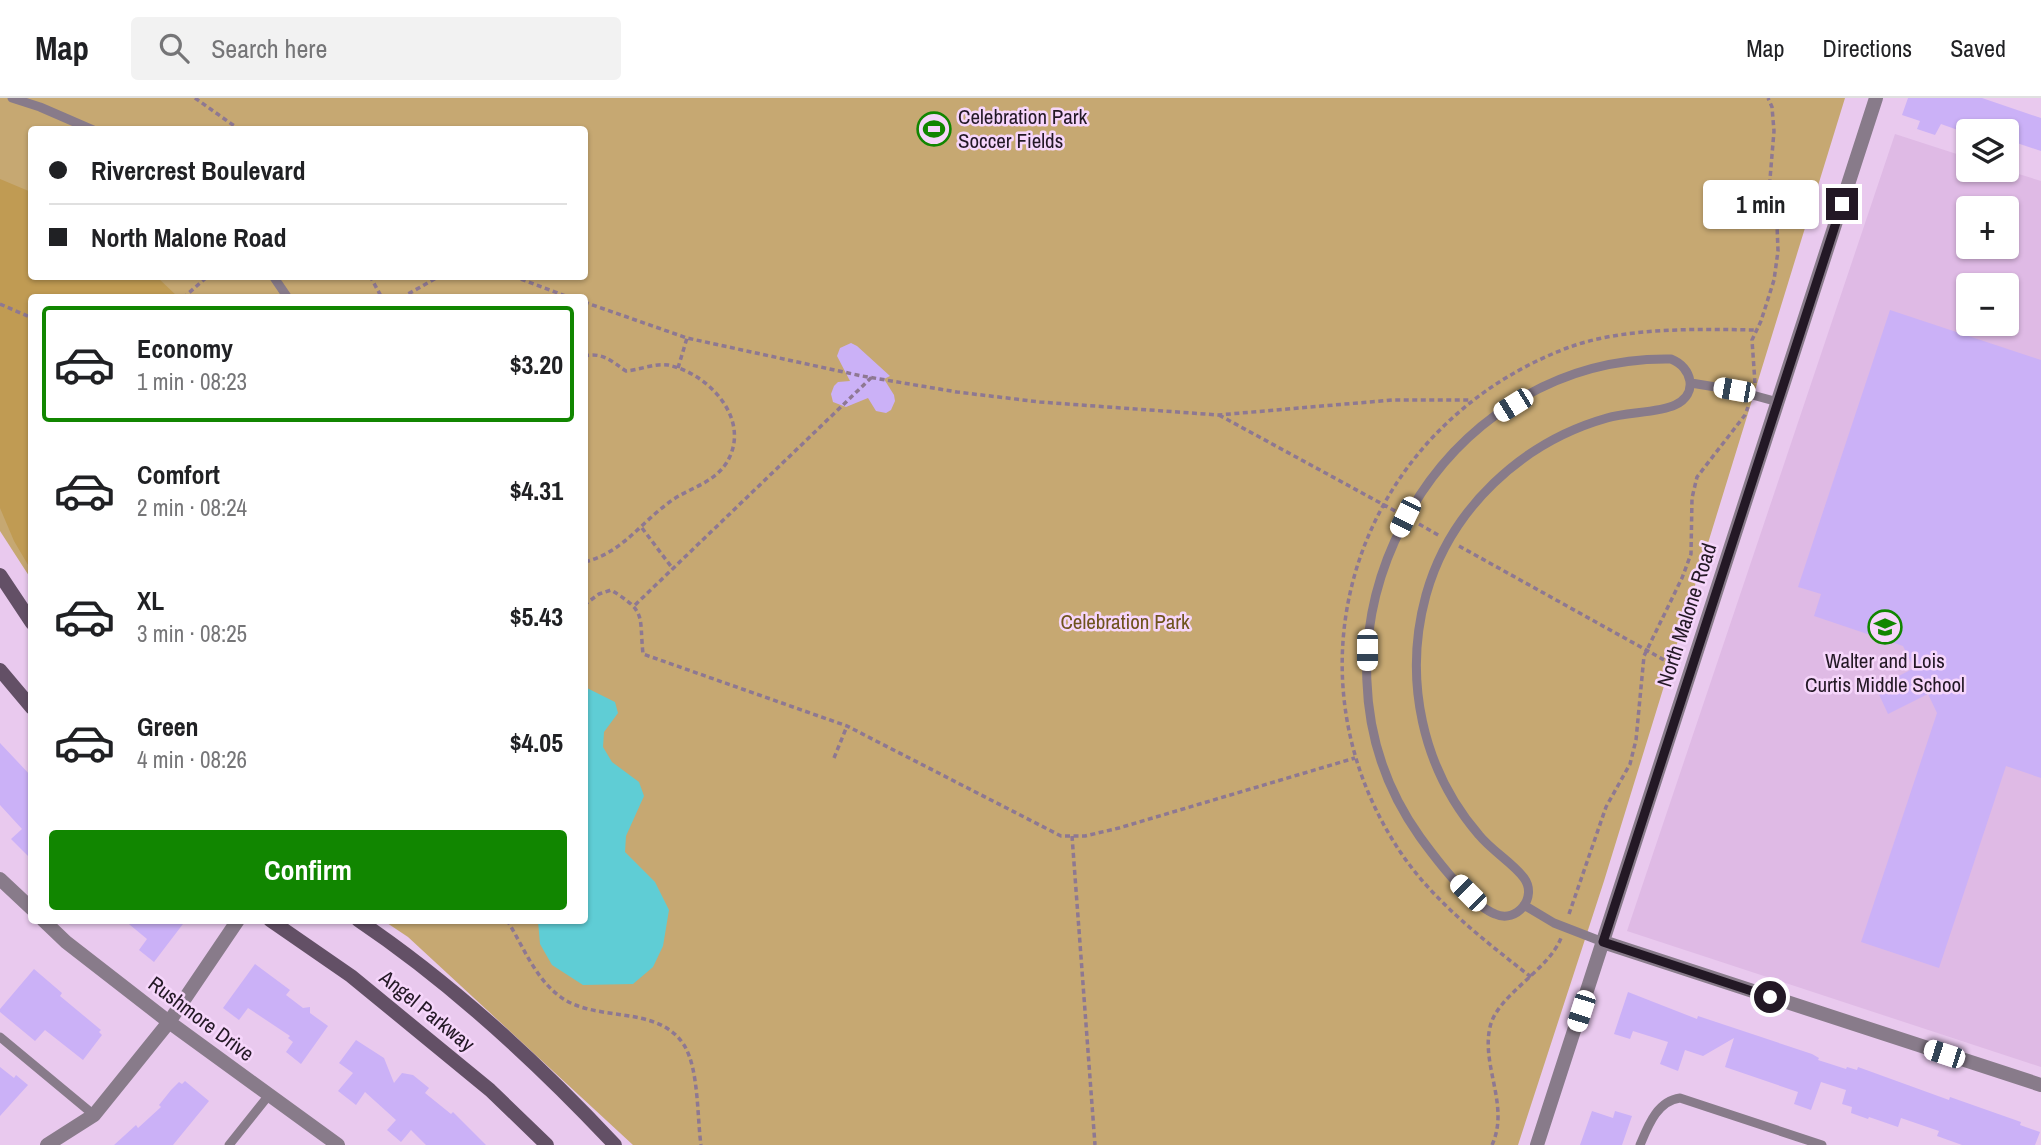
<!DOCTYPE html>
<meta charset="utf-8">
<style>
body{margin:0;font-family:"Archivo Narrow",sans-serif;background:#f2f2f2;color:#202124;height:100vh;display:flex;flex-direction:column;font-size:26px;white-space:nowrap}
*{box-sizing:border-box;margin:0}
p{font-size:23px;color:#757577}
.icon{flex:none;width:38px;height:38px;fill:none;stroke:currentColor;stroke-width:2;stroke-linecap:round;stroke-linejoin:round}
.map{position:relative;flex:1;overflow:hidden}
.drawer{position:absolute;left:28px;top:196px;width:560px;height:630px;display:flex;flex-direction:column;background:#fff;border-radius:7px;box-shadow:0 2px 5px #0004}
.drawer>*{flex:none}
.hud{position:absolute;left:28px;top:28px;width:560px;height:154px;border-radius:7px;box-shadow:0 2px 5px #0004;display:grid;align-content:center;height:154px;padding:0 21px;background:#fff}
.tools{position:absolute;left:1956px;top:21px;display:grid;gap:14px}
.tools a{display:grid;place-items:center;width:63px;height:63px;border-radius:7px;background:#fff;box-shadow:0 2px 5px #0004;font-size:35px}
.end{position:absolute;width:32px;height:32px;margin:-16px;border:9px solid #231825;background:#fff;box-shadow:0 0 0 4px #fff}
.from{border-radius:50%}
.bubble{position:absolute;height:49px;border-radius:7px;background:#fff;box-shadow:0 2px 5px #0004;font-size:23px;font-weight:700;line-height:49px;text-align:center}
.car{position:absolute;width:21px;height:42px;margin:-21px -10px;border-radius:9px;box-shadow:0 0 5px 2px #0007;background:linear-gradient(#fff 24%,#345 0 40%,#fff 0 76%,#345 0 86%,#fff 0)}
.hud b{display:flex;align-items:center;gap:24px;height:66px;font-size:26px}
.hud b+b{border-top:2px solid #e0e0e0}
.hud i{width:18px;height:18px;background:#202124}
ul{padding:12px 0 0;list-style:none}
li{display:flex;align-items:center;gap:21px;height:116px;margin:0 14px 10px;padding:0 7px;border:4px solid transparent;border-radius:7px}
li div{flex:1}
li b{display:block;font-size:26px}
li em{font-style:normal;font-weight:700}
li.current{border-color:#118600}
li>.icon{width:63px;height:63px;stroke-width:1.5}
.button{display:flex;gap:14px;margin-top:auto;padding:14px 21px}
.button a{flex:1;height:80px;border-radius:7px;background:#118600;color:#fff;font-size:28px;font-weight:700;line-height:80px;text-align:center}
header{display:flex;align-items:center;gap:42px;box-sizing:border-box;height:98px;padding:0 35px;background:#fff;border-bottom:2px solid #e0e0e0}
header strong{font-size:33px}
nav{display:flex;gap:38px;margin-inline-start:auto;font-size:24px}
.search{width:490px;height:63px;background:#f2f2f2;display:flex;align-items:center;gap:18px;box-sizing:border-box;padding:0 24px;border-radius:7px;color:#757577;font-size:26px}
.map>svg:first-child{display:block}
.built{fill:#dfbae5;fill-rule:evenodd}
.green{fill:#c6a872;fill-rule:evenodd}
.forest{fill:#c09b53}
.water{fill:#5fcdd5}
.building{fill:#cbb1f7}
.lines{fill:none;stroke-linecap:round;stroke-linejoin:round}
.path{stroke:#8e7892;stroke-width:3.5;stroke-dasharray:5 3.5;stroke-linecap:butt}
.service{stroke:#887b8a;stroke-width:9}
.minor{stroke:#887b8a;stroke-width:14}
.tertiary{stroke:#887b8a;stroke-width:14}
.secondary{stroke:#635066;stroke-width:14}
.route{stroke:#231825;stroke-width:9}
.labels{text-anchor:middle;stroke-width:5;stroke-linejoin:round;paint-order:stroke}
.poi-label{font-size:21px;fill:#231825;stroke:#f6d6fb;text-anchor:start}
.street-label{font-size:21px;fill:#231825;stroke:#f6d6fb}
.park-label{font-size:21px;fill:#6e531d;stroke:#f6d6fb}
</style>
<header>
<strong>Map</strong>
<div class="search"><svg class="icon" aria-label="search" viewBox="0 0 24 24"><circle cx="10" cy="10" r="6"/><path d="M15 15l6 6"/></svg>Search here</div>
<nav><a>Map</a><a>Directions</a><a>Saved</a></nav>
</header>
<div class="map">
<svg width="2041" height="1047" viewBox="0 0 2041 1047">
<rect width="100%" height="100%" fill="#e9c9ee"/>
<path class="built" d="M1895,36L1969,60V72H2006L2041,83V969L1627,833ZM1969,110H2007V149H1969ZM1969,187H2007V226H1969Z"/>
<path class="green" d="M0,0H1845L1604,783L1518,1047H633L408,839L384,823L584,822V200H32L31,481L0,433ZM32,32H584V178H32Z"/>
<path class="forest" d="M0,81L31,94L32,178L157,179L178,199L32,200L31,472L14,443L0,410Z"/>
<path class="water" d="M585,589L615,604L618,615L604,634L603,649L612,664L639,684L644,698L626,738L625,754L655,784L669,812L663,848L653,869L633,886L583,887L552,867L540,846L538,823L584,822Z"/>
<path class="building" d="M1908,0H1982L2041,20V53L2008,42L2010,33H1969V36L1941,26L1935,37L1917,31L1920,23L1902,17Z
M1890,212L2041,262V680L2006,668L1939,870L1861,844L1937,615L1928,596L1888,616L1876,590L1914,570L1903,548L1814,518L1821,496L1798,489Z
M851,245L857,248L890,278L884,281L894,297L895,303L891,312L886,315L876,313L868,300L846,309L833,304L831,296L834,288L838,284L850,283L837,258L840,250Z
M0,645L32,679V762L11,741L22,731L0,707Z
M124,822H186L154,864L139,852L147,841Z
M255,866L290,892L286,897L303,910L310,909V915L328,928L301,966L286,954L293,944L288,940L290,938L248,910L239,922L223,910Z
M34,871L62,895L60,898L101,932L99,934L102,937L83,962L45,932L35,943L0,914V911Z
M1628,894L1697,921L1698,918L1812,956L1819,960L1818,962L1846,971L1847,969L1857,972L1858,969L1949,1002L1950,999L2021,1024L2020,1027L2040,1034L2035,1047H1962L1937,1038L1939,1033L1901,1020L1898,1029L1869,1019L1868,1021L1851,1015L1852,1009L1842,1006L1846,992L1821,984L1811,1012L1794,1006L1798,994L1725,969L1734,940L1703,958L1685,952L1678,973L1660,966L1668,944L1633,933L1630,941L1614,936Z
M356,942L384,960L394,985L402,975L413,977L429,990L425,995L451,1016L453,1014L486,1047H426L411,1032L401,1044L387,1032L396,1022L365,994L356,1007L338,993L353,975L339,965Z
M0,969L14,980L16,977L28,987L0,1018Z
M185,983L209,1003L173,1047H114L136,1027L138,1030L161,1009L159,1007L171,992L179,984L182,986Z
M1592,1013L1613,1020L1615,1013L1632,1018L1622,1047H1580Z"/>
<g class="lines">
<path class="path" d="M195,0L240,32
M370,178L382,200
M513,178L571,200
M183,200L208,178
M401,200L440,178
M584,204L687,240L862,278L957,294L1040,304L1218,317L1392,302H1471
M0,206L32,220
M584,258C603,254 611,263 626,273C639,272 655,265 668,267C711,276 754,325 725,367C711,387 685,391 667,406C639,427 620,456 584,464
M678,270L687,240
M1755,285L1752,242L1761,223L1774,182L1778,153L1777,127L1769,93L1774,33L1772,9L1768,0
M1219,317L1397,414
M1419,426L1440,438
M642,430L673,471
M1459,448L1675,568
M584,507L599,496L611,492C647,514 639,517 643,556L847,628L1061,738H1085L1119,730L1355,660
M635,507L872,279
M834,660L847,628
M1072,738L1095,1047
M1569,816L1606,709L1630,666L1636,642L1644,558L1682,480L1691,456L1692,400L1697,379L1745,317L1748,309
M507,822C523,848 534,878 558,897C593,926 657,905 684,947C699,971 697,1019 701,1047
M1531,879C1484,842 1435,805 1401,755C1276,569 1359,329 1567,250C1623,229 1696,231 1756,232
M1492,1047C1510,1008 1481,968 1490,929C1497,897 1548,873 1561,840"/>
<path class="service" d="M12,0L40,9L93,32
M273,178L288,200
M1671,261C1692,269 1699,296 1675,307C1658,315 1627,314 1607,320C1522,344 1450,411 1426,497C1403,581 1422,671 1479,737C1492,753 1513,765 1524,780C1538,799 1517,826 1495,816C1470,806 1436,761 1420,739C1281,544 1431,257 1671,261Z
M1691,285L1734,292L1778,304
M1524,807L1554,825L1603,844
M0,939L94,1017
M229,1047L269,997
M1640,1047C1648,1028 1657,1003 1680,1000L1822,1047"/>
<path class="minor" d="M0,781L32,811
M43,822L66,844L169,924L338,1047
M47,1047L94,1017L169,924L238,822"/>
<path class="tertiary" d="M1603,844L2041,987
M1537,1047L1876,0"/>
<path class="secondary" d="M0,477L32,525
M0,572L32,610
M270,822L351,878L490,992L547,1047
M358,822C453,886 537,964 615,1047"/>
</g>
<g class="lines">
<path class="route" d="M1770,899L1603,844L1842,106"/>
</g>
<defs>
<symbol id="stadium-ring" viewBox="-11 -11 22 22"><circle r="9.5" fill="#f6d6fb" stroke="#118600" stroke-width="1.5"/><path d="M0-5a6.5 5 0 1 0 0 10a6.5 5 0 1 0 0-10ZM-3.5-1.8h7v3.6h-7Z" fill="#118600"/></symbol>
<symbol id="school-ring" viewBox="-11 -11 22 22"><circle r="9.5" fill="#f6d6fb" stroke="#118600" stroke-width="1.5"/><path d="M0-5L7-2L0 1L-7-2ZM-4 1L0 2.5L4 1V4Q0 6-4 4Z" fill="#118600"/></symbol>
</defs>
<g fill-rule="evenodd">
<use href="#stadium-ring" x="915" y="12" width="38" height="38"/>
<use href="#school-ring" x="1866" y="510" width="38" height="38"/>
</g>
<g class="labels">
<g class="poi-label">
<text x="958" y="26">Celebration Park<tspan x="958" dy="24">Soccer Fields</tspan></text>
<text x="1885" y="570" text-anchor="middle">Walter and Lois<tspan x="1885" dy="24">Curtis Middle School</tspan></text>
</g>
<g class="street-label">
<text transform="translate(1687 517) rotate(-72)" y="7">North Malone Road</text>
<text transform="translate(427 913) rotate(39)" y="7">Angel Parkway</text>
<text transform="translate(201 921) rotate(37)" y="7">Rushmore Drive</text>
</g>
<g class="park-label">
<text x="1125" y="531">Celebration Park</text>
</g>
</g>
</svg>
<div class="tools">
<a><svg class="icon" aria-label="layers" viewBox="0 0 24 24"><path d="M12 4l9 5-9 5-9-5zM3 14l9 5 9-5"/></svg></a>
<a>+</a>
<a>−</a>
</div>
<i class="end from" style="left:1770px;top:899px"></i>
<i class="end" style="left:1842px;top:106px"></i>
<div class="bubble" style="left:1703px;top:82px;width:116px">1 min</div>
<i class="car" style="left:1734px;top:292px;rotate:280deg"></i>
<i class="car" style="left:1513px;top:307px;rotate:238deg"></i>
<i class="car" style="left:1405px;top:419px;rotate:206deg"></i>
<i class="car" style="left:1367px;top:552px;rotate:180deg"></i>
<i class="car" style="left:1468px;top:795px;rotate:315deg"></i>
<i class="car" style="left:1581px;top:913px;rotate:198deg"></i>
<i class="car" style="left:1944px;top:956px;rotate:288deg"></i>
<div class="hud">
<b><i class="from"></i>Rivercrest Boulevard</b>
<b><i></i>North Malone Road</b>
</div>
<section class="drawer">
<ul>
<li class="current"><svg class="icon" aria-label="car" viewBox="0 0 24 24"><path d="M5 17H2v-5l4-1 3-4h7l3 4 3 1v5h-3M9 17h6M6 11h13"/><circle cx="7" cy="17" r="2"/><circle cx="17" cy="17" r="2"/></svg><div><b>Economy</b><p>1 min · 08:23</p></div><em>$3.20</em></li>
<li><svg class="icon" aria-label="car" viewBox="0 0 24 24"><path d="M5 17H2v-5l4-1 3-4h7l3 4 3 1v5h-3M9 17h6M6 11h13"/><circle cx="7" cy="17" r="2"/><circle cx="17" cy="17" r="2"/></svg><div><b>Comfort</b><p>2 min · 08:24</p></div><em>$4.31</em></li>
<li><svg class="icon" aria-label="car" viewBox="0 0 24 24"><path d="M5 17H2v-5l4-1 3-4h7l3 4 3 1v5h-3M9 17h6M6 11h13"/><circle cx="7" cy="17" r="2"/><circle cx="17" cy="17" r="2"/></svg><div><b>XL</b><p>3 min · 08:25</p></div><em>$5.43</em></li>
<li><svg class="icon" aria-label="car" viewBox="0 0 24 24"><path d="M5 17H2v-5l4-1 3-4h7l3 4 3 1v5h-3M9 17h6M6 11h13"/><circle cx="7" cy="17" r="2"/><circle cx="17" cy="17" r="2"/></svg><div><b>Green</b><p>4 min · 08:26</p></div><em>$4.05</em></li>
</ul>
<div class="button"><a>Confirm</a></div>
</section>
</div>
